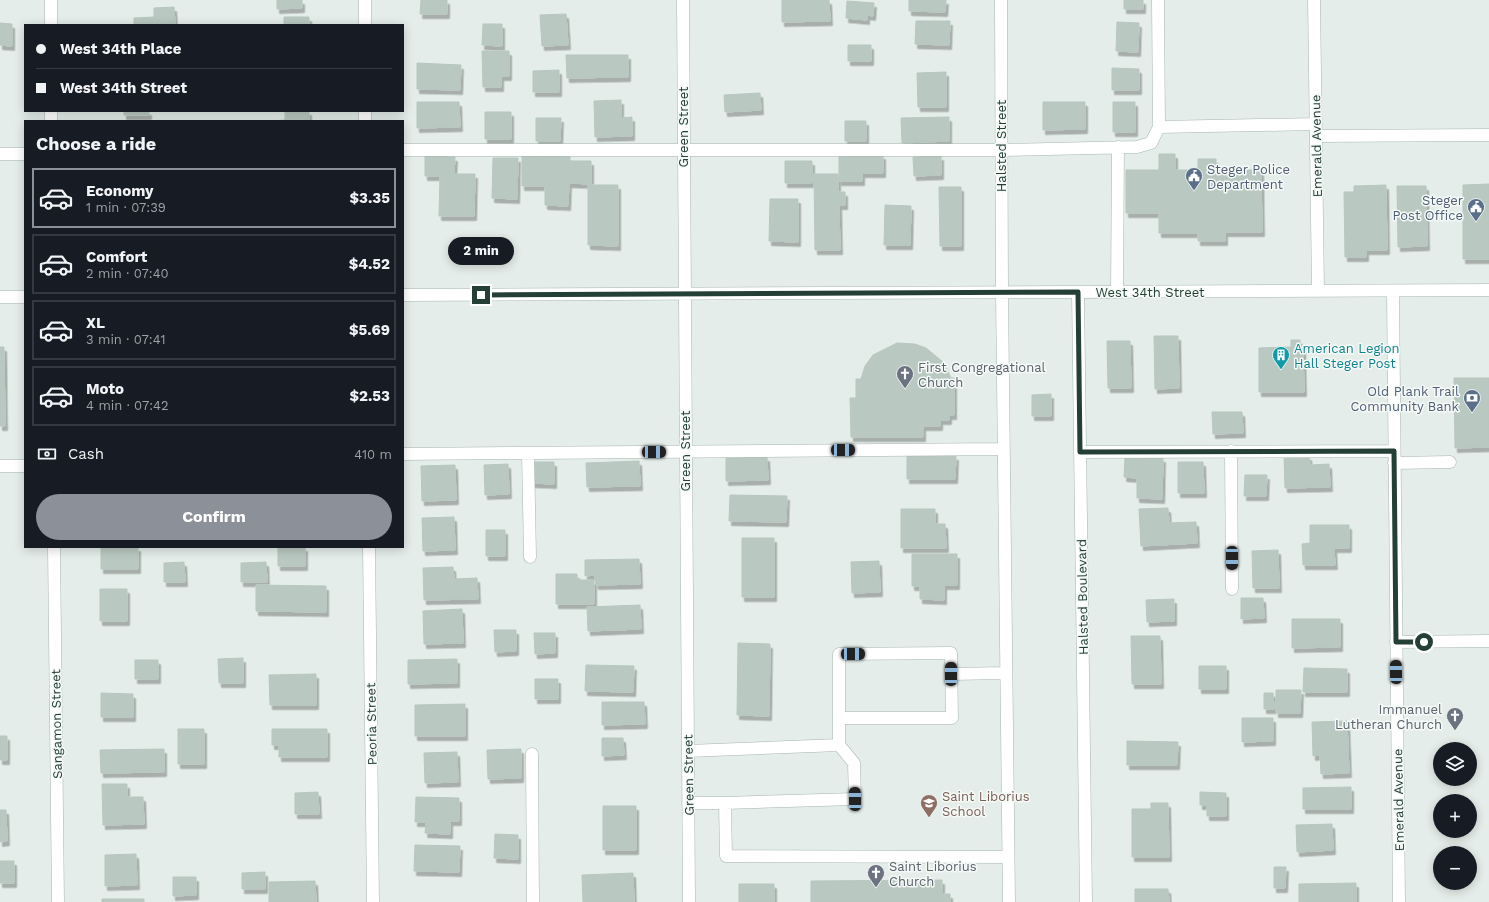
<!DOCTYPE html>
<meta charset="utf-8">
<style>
body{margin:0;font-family:"Work Sans",sans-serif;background:#20242c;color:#f1f3f6;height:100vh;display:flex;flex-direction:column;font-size:15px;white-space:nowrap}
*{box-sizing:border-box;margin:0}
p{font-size:13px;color:#9ea1a6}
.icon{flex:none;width:22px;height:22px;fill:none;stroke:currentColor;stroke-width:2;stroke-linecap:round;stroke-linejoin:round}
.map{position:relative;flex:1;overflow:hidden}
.drawer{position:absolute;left:24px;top:120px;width:380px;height:428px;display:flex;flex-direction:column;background:#171b24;border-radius:0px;box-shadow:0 2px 10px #0003}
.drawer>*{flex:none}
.banner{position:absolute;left:24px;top:24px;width:380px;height:88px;border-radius:0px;box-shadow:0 2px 10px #0003;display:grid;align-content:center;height:88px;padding:0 12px;background:#171b24}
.buttons{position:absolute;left:1433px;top:742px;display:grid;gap:8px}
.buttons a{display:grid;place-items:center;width:44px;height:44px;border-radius:50%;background:#171b24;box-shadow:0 2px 10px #0003;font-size:20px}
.end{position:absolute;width:18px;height:18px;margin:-9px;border:5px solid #243f36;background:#fff;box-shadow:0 0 0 2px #fff}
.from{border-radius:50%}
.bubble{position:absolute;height:28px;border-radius:14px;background:#171b24;box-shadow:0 2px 10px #0003;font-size:13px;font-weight:700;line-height:28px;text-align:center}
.car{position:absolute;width:12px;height:24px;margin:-12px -6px;border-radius:5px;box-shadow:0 0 3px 1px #0007;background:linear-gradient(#222 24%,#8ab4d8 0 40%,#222 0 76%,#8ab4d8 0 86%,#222 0)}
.banner b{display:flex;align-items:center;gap:14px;height:38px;font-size:15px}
.banner b+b{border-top:1px solid #363941}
.banner i{width:10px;height:10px;background:#f1f3f6}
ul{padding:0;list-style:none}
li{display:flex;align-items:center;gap:12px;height:60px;margin:0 8px 6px;padding:0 4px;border:2px solid #363941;border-radius:0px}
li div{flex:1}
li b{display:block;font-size:15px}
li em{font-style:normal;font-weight:700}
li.current{border-color:#8c9099}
li>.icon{width:36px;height:36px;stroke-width:1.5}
h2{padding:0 12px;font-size:18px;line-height:48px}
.pay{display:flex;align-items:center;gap:10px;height:44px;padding:0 12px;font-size:15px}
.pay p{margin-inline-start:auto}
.cta{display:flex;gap:8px;margin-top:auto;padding:8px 12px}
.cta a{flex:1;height:46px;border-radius:24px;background:#8c9099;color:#fff;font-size:16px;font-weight:700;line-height:46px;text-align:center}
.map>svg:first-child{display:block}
.building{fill:#b9c8c1;stroke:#b7c7bf;filter:url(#shadow)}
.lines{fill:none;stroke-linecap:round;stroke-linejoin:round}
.minor-casing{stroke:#a7b5b0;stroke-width:13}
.minor{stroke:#fff;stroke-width:12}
.route{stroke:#243f36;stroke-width:5}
.labels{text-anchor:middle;stroke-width:3;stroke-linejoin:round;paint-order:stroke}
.street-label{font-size:13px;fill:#243f36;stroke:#f5faf7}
.service-label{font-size:13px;fill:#4e5e75;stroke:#f5faf7;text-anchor:end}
.culture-label{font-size:13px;fill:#0d838f;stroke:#f5faf7;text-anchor:start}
.worship-label{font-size:13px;fill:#5b616d;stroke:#f5faf7;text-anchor:start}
.education-label{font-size:13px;fill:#785e54;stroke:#f5faf7;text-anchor:start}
</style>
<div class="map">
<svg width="1489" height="902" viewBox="0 0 1489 902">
<defs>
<filter id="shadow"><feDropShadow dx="2.5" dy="4.5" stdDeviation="0" flood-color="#0004"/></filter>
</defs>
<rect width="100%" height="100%" fill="#e4ede9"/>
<path class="building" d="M277,0H302V8L277,9Z
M421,0H447V14H420Z
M782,0H829L830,21L782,22Z
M909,0H946L945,12L909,11Z
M1124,0H1143V9H1124Z
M847,1L874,3L873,16L867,15V20L846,18Z
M174,7L175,25H134V18L154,17V8Z
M566,14L568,45L542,46L540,15Z
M284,17H309V25H284Z
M916,21H950L949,45L915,44Z
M1117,22L1139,23L1138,52L1116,51Z
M0,23L12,24V46L0,45Z
M483,24H502V46L482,45Z
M848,45H871V61H848Z
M482,51H509V76H501V87H483Z
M566,55H628V77L567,78Z
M417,63L461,65L460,90L417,89Z
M1112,68L1139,69V90H1112Z
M559,70V92H533V71Z
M946,72V107H918L917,73Z
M760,93L761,110L725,112L724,95Z
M621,100V118L632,117V136L595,137L594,101Z
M417,102H459L460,127L417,128Z
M1043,102H1085V129L1043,130Z
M1113,102H1135V132H1113Z
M124,111H149V115H124Z
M285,111H309V121H270L285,120Z
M485,112H511V139H485Z
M949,117V141L902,143L901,118Z
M536,118H561L560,141H536Z
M845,121H866V141H845Z
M1159,154H1175V170H1198V159H1216V170H1261L1262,232H1225V241H1198V233H1159V213H1126V170H1159Z
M522,155L570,157V161H591V184L569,183L568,206L545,205V186H522Z
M839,155H883V173H862V181H839Z
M425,156L455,157L454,174H475L474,216H439L440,176H425Z
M941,156V175L914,176L913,157Z
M493,158H518L517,199L492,198Z
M785,161H812V183H785Z
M814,174H838V192H845V205H839L840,250H815Z
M1489,184V259H1463V185Z
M588,185H618V246L588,245Z
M1386,185L1387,250H1366V257H1345L1344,192H1354V186Z
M1397,186H1426L1427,246L1398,247Z
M939,187H961V246H940Z
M770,199H798V242L769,241Z
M885,205L911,206L910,245H884Z
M1154,336H1178L1179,388L1155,389Z
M1291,340H1300V347H1303L1304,392H1259V348L1291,347Z
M1107,341H1130L1131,388H1108Z
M897,343L915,344L926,348L943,362L950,378H954V415H949V420H940V426H923V437H851L850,398H856V379H861L865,366L873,355Z
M0,347H4L5,426H0Z
M1454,378H1489V447L1455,448Z
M1051,394V416H1032V395Z
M1212,412H1242L1243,433L1213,434Z
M907,456H956L955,479H907Z
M1284,456H1309L1310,465L1329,464L1330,487L1285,488Z
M767,457L768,480L726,481V458Z
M1125,457L1163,458L1162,499L1137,498V478L1124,477Z
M639,461L640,486L587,487L586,463Z
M532,462H554V484L532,483Z
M1178,462H1203L1204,493H1178Z
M508,464L509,494L485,495L484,465Z
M455,465L456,500L422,501L421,466Z
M1245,475H1267L1266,496H1244Z
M730,495L787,496L786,522L729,521Z
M1168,508L1169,523L1196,522L1197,543L1141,546L1139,509Z
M901,509H935V524H945L946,548H901Z
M454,517L455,550L423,551L422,518Z
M1310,525H1349V548H1334L1335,565H1303L1302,544L1310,543Z
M486,530H505V556H486Z
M742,538H774V597H742Z
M101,547H138V569H101Z
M278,547H305V566H278Z
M1278,550L1279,588H1253L1252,551Z
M912,554H957V585H944V600L920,599V586H912Z
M639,559L640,584L596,585L595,575L585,576V560Z
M879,561L880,592L852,593L851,562Z
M184,562L185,582H164V563Z
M266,562L267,582H241V563Z
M453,567L454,579L477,578L478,599L424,600L423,568Z
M556,574H577V580H594V604H556Z
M256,585L326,586V612L256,611Z
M100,589H127V621H100Z
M1241,598H1263L1264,618L1241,619Z
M1174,599V621L1147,622L1146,600Z
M640,605L641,629L588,631L587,607Z
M462,609L463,643L424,644L423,611Z
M1292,619H1340V647L1292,648Z
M494,630H516V651L495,652Z
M534,633H555V653L535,654Z
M1131,636H1160L1161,684H1132Z
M738,643L770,644L769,716L737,715Z
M243,658V683H219L218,659Z
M457,659V683L408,684V660Z
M135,660H158V679H135Z
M586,665L634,666L633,692L585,691Z
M1199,666H1226V689H1199Z
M1304,668L1347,669V692H1303Z
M316,674V705H270L269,675Z
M535,679H558V699H535Z
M1276,690H1301L1300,713H1276Z
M101,693L133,694V717H101Z
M1264,693H1273L1274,709H1264Z
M602,702H644L645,724L602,725Z
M465,704V736H415V705Z
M1242,718H1273V741L1242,742Z
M1347,721L1349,773L1321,774L1320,755L1313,756L1312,722Z
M178,729H204V764H178Z
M272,729H327V757H279V745H272Z
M0,736H7V760H0Z
M602,738H623L624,755L602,756Z
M1127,741L1178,742L1177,765H1127Z
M164,749V772L101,773L100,750Z
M521,749V778L488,779L487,750Z
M457,752L458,782L425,783L424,753Z
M102,784H127V797H143L144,824L103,825Z
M1351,787V809H1303V788Z
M318,792L319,814H295V793Z
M1200,792L1226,793V816H1207V805H1200Z
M416,797L459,798V821H450V834L425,833L426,822H415Z
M1151,803H1168L1169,857H1132V809H1151Z
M603,806H636V850H603Z
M0,810H6L7,841L0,842Z
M1332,824L1333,850L1297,852L1296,825Z
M495,834L518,835V859L494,858Z
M415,845L460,846L459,872L414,871Z
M136,854L137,885L105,886V855Z
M0,861H14V883H0Z
M1274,867H1286L1285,888H1274Z
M265,872V889H242V873Z
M633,873L634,902H583L582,875Z
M173,877H196V895L173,896Z
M942,880V894H950V902H811V881Z
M315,881L316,902H269V882Z
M1356,883V902H1299V884Z
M739,884H774V902H739Z
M1135,889H1168L1169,902H1135Z
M102,899H144V902H102Z"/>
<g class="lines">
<defs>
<path id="minor" d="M51,0V25
M365,0V25
M683,0L689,902
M1001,0L1002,293L1009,902
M1314,0L1318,291
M51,111V121
M365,111V121
M1159,127L1316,124
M1316,136L1489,135
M403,150H1001L1137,147L1151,143L1159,127L1158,0
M0,154H25
M1393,291L1399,902
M1078,292L1086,902
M1117,292L1118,147
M403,295L1489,290
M0,297H25
M1231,451L1232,589
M1080,452L1394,451
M528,453L530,557
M403,454L1003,449
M1394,463L1450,462
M0,466H25
M54,547L58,902
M369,547L373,902
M1396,642L1489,641
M951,674L1006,673
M839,718H952L951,653L839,654V745
M688,751L839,745L854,763L855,799L725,803L726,856L1008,857
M532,754L533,902
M688,803H725"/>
</defs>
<use href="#minor" class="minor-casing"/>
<use href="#minor" class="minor"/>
</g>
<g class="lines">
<path class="route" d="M481,295L1078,292L1080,452L1394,451L1396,642H1424"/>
</g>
<defs>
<symbol id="civic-pin" viewBox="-11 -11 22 30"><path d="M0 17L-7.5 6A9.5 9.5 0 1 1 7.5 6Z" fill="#5c6f8a" stroke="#f5faf7"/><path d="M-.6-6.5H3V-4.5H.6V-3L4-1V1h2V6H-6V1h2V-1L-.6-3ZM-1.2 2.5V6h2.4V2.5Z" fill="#fff"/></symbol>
<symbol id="building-pin" viewBox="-11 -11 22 30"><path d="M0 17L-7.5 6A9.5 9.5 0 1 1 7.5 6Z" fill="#0f9aa8" stroke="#f5faf7"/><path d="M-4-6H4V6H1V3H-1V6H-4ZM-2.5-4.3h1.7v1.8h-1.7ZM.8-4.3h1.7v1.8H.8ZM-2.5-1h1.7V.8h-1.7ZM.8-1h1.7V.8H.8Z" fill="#fff"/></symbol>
<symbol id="church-pin" viewBox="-11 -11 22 30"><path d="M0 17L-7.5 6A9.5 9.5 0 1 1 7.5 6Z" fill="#6b7280" stroke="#f5faf7"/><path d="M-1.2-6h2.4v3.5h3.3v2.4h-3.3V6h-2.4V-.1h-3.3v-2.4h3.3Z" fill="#fff"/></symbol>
<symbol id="bank-pin" viewBox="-11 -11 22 30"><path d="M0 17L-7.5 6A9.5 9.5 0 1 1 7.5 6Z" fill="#5c6f8a" stroke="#f5faf7"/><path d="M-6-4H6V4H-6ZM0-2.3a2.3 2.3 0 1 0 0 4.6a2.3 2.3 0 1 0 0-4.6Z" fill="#fff"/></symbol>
<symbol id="school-pin" viewBox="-11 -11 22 30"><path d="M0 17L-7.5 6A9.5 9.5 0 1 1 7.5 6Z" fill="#8d6e63" stroke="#f5faf7"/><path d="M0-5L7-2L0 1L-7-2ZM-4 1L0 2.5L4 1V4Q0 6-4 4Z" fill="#fff"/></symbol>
</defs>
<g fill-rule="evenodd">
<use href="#civic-pin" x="1184" y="166" width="20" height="27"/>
<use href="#civic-pin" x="1466" y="197" width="20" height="27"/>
<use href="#building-pin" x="1271" y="345" width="20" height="27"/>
<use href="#church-pin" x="895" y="364" width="20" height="27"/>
<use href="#bank-pin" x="1462" y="388" width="20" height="27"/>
<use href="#church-pin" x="1445" y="706" width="20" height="27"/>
<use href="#school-pin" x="919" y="793" width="20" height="27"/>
<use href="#church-pin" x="866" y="863" width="20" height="27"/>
</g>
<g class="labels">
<g class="street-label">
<text transform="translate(683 127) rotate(-90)" y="5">Green Street</text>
<text transform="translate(1001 146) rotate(-90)" y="5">Halsted Street</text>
<text transform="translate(1316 146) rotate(-91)" y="5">Emerald Avenue</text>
<text x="1150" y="297">West 34th Street</text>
<text transform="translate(685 451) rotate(-90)" y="5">Green Street</text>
<text transform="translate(1082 597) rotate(-91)" y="5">Halsted Boulevard</text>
<text transform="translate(56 724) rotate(-91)" y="5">Sangamon Street</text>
<text transform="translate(371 724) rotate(-91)" y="5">Peoria Street</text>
<text transform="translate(688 775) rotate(-91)" y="5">Green Street</text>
<text transform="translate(1398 800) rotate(-91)" y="5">Emerald Avenue</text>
</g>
<g class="service-label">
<text x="1207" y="174" text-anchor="start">Steger Police<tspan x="1207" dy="15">Department</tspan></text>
<text x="1463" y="205">Steger<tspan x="1463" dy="15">Post Office</tspan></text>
<text x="1459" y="396">Old Plank Trail<tspan x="1459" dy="15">Community Bank</tspan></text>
</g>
<g class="culture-label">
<text x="1294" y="353">American Legion<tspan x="1294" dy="15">Hall Steger Post</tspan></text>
</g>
<g class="worship-label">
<text x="918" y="372">First Congregational<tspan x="918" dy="15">Church</tspan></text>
<text x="1442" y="714" text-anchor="end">Immanuel<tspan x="1442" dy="15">Lutheran Church</tspan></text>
<text x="889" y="871">Saint Liborius<tspan x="889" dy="15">Church</tspan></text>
</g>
<g class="education-label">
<text x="942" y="801">Saint Liborius<tspan x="942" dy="15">School</tspan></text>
</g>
</g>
</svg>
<div class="buttons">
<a><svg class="icon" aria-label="layers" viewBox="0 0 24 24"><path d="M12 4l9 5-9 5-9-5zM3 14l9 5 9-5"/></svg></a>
<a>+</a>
<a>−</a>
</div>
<i class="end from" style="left:1424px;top:642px"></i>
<i class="end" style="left:481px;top:295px"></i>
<div class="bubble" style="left:448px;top:237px;width:66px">2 min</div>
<i class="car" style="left:843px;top:450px;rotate:90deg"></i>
<i class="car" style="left:654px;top:452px;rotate:90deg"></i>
<i class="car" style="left:1232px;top:558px;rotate:180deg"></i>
<i class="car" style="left:853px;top:654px;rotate:90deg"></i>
<i class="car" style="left:1396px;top:672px;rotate:359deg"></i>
<i class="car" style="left:951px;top:674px;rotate:0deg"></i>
<i class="car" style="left:855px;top:799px;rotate:359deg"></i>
<div class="banner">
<b><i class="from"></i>West 34th Place</b>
<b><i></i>West 34th Street</b>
</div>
<section class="drawer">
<h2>Choose a ride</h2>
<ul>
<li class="current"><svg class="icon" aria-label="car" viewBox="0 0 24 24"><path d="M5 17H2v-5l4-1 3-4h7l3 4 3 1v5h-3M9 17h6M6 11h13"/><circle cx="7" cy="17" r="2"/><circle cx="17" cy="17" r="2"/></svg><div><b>Economy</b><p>1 min · 07:39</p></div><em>$3.35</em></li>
<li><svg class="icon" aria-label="car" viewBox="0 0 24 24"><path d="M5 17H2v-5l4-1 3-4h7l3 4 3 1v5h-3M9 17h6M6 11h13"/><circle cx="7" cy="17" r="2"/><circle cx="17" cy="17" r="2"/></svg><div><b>Comfort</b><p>2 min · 07:40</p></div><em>$4.52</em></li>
<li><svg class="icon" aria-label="car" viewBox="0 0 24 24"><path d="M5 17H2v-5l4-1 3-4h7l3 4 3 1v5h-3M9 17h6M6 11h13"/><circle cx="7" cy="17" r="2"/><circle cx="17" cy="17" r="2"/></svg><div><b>XL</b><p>3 min · 07:41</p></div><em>$5.69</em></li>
<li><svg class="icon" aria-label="car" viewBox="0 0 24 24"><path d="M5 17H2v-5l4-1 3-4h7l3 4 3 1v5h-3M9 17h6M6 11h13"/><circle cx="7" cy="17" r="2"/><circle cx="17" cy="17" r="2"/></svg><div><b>Moto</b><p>4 min · 07:42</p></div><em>$2.53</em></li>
</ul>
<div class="pay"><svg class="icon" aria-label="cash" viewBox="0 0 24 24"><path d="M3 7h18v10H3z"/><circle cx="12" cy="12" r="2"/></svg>Cash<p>410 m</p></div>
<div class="cta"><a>Confirm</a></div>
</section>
</div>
